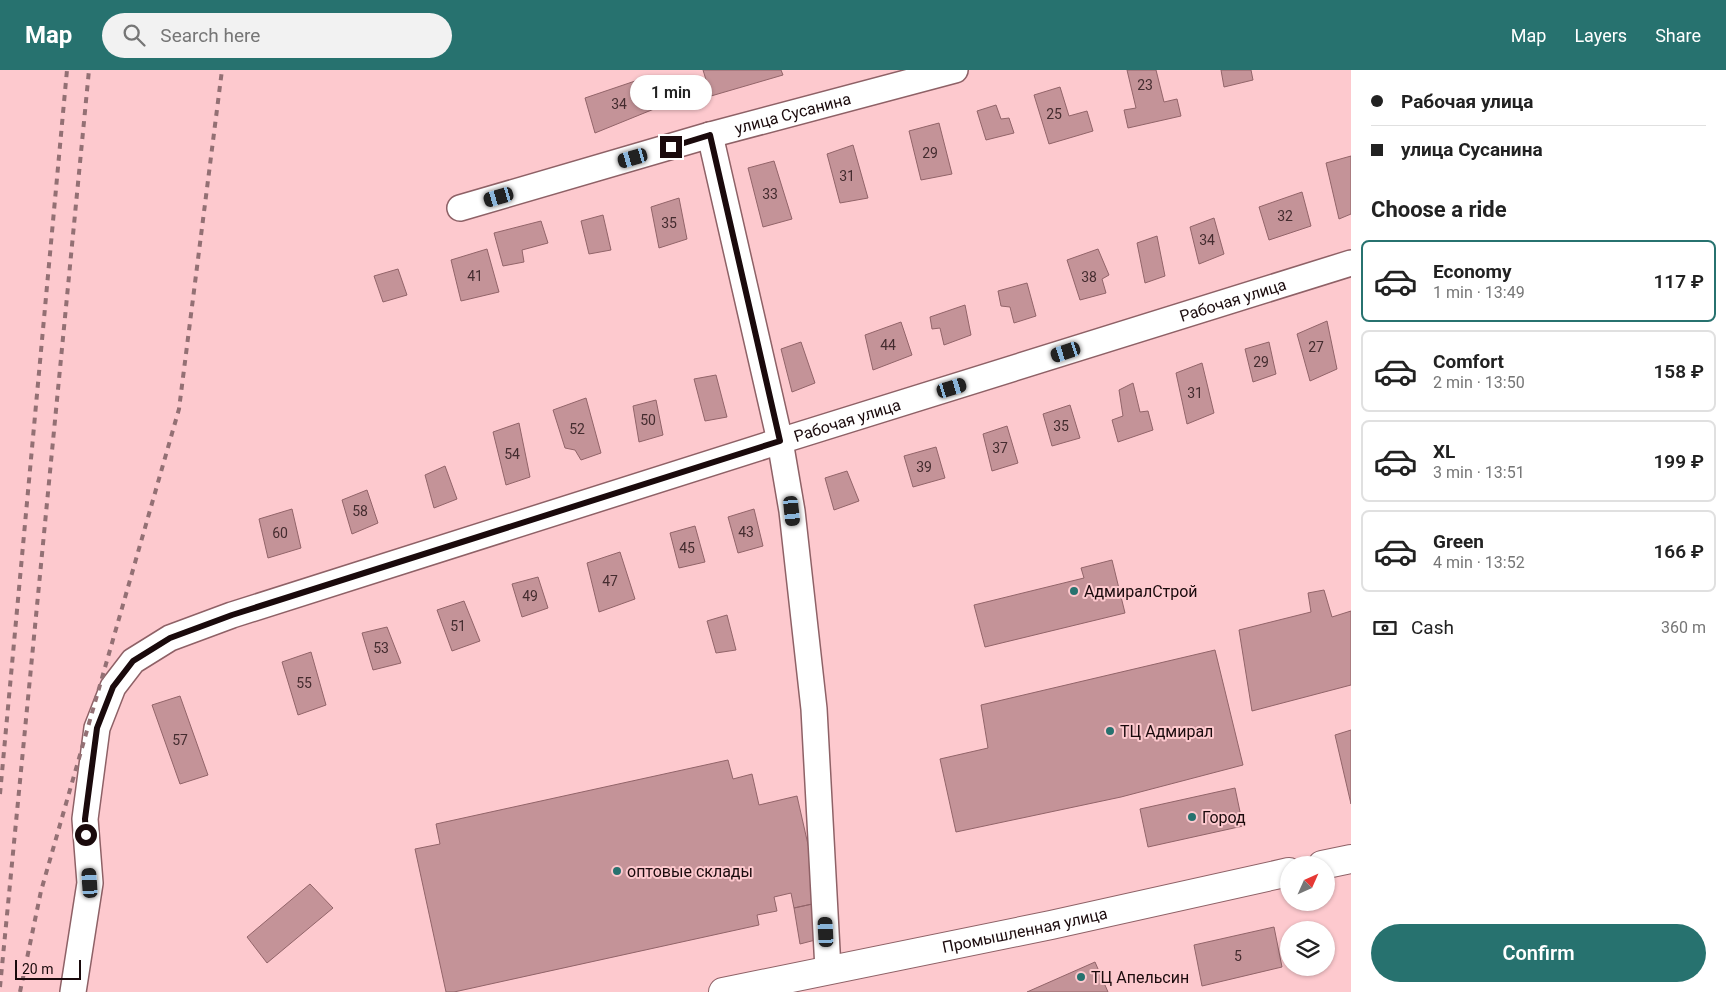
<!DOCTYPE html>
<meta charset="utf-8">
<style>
body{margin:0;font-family:Roboto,sans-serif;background:#f2f2f2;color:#222;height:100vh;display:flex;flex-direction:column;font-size:19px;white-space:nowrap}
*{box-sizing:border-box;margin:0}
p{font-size:16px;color:#767676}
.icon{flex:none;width:28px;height:28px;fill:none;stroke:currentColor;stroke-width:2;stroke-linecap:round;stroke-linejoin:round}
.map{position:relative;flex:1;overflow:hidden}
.panel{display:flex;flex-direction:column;background:#fff;width:375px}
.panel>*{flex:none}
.hud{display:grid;align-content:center;height:110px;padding:0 20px;background:#fff}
.needle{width:32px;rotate:45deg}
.fabs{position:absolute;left:1280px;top:786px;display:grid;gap:10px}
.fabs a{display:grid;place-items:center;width:55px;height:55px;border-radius:50%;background:#fff;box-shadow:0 1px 4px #0004;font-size:25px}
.scale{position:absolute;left:15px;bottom:12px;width:66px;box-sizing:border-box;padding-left:5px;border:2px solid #1a0a0c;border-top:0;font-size:14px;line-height:18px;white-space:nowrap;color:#1a0a0c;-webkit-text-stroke:4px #fdc9ce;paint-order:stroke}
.end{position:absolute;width:22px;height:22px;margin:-11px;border:6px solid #1a0a0c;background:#fff;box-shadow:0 0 0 2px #fff}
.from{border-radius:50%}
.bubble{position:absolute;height:35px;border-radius:18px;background:#fff;box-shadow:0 1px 4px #0004;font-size:16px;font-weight:600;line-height:35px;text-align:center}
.car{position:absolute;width:15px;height:30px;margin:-15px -8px;border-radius:6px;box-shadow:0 0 4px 1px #0007;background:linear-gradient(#222 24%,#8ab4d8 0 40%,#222 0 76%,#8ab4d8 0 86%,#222 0)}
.hud b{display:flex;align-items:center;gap:18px;height:48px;font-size:19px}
.hud b+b{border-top:1px solid #e0e0e0}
.hud i{width:12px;height:12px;background:#222}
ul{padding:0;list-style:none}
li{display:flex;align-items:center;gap:15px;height:82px;margin:0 10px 8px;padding:0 10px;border:2px solid #e0e0e0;border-radius:8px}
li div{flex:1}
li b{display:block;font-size:19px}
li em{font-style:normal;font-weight:600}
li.selected{border-color:#27726f}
li>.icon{width:45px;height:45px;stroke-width:1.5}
h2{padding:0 20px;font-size:22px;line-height:60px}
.pay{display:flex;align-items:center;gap:12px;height:55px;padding:0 20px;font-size:19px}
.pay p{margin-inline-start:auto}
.action{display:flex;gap:10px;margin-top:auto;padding:10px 20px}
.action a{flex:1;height:58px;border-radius:30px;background:#27726f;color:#fff;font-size:20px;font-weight:600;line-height:58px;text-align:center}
header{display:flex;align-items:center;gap:30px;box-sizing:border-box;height:70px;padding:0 25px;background:#27726f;color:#fff}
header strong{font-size:24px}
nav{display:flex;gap:28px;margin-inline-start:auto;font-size:18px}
.search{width:350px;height:45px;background:#f2f2f2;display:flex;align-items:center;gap:12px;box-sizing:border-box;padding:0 18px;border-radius:28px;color:#767676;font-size:19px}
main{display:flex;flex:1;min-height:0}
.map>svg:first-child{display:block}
.building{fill:#c49398;stroke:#926469}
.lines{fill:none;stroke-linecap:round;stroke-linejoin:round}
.street-casing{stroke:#8e6166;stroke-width:28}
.secondary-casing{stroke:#8e6166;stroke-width:30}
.street{stroke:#fff;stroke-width:25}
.secondary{stroke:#fff;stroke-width:28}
.rail{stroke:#937074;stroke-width:4;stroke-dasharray:6 6;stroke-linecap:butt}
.route{stroke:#1a0a0c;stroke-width:6}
.poi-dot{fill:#27726f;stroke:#fdc9ce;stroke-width:2}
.labels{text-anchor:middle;stroke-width:4;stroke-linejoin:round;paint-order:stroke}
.number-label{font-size:14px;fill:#442c2f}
.street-label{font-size:16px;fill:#1a0a0c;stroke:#fdc9ce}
.poi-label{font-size:16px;fill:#1a0a0c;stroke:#fdc9ce;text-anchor:start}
</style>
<header>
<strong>Map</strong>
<div class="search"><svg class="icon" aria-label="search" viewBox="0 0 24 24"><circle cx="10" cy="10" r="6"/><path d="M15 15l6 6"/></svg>Search here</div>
<nav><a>Map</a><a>Layers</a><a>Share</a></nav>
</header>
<main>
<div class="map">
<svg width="1351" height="922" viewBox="0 0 1351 922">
<rect width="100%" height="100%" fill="#fdc9ce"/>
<path class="building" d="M703,0H781L783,5L711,26Z
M1127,0H1156L1164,32L1177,29L1181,46L1128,58L1124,40L1136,38Z
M1221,0H1251L1253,10L1224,17Z
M644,8L654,39L595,63L585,28Z
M1060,17L1069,46L1087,41L1093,61L1049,74L1034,25Z
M996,35L1001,49L1009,48L1014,63L986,70L977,41Z
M939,53L952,104L921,110L909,61Z
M853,75L868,128L840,133L827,84Z
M1351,86V144L1339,149L1326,93Z
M774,91L792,149L763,157L748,98Z
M1302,122L1311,156L1269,170L1259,137Z
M679,128L687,169L659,178L651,137Z
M603,145L611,180L589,184L581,151Z
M1214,148L1224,184L1199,194L1190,157Z
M541,151L548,173L522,180L524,192L503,196L494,163Z
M1157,166L1165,206L1145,213L1137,173Z
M487,179L499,222L461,231L451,190Z
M1098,179L1109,205L1102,209L1106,223L1080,230L1067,190Z
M398,199L407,225L383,232L374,206Z
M1027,213L1036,246L1014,253L1010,237L1001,236L998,221Z
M965,235L971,265L944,275L940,258L932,259L930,247Z
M1327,251L1337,299L1310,311L1297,264Z
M901,252L912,285L873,300L865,265Z
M801,272L815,313L792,322L781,279Z
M1269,272L1276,304L1253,312L1245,279Z
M1202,293L1214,343L1187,354L1176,303Z
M716,305L727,347L705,351L694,309Z
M1133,313L1140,342L1148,341L1153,360L1118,372L1112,350L1123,346L1119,320Z
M586,328L601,383L581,390L575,380L565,378L553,340Z
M656,330L663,365L639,372L633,336Z
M1070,335L1080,368L1052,376L1043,344Z
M519,353L530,407L506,415L493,362Z
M1007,356L1018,393L992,401L983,364Z
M936,377L945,408L913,417L904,386Z
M445,396L457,429L434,438L425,405Z
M847,401L859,431L834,440L825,408Z
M367,420L378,453L352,464L342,430Z
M292,439L301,478L268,488L259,449Z
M754,439L763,476L738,483L728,447Z
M695,456L705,492L679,498L670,463Z
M620,482L635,529L599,542L587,493Z
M1112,490L1125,543L985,577L974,535L1084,508L1081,498Z
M538,507L548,538L522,547L512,514Z
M1324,520L1332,547L1351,541V615L1252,641L1239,560L1311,542L1308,523Z
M464,531L480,571L452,581L437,540Z
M727,545L736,580L716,583L707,551Z
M387,557L401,593L373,600L362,563Z
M1215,580L1243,695L1121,727L956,762L940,689L988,678L981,635Z
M311,582L326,635L298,645L282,592Z
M180,626L208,705L180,714L152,635Z
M1351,660V734L1335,665Z
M728,690L733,709L752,704L759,735L797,726L821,832L794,838L791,823L774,827L777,841L757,845L759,855L454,922H446L415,779L440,774L436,754Z
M1235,718L1243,756L1148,777L1140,739Z
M310,814L333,838L267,893L247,867Z
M817,833L823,868L800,874L794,838Z
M1274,857L1282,897L1202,916L1194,875Z
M1095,892L1108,922H1027Z"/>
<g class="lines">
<defs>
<g id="street">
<path d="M710,65L780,371L792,441L814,639L828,899"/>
<path id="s1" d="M460,138L710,65L955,0"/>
<path id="s2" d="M73,922L90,813L85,749L97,658L113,617L133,591L170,568L232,545L780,371L1351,193"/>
</g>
<g id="secondary">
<path d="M1322,795L1351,789"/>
<path id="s3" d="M723,922L1051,855L1289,802"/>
</g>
</defs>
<use href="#street" class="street-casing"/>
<use href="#secondary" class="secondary-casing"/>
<use href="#street" class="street"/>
<use href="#secondary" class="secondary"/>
<path class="rail" d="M0,724L67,0
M0,917L89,0
M20,922L41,821L179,339L222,0"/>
</g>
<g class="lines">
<path class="route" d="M86,765L85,749L97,658L113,617L133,591L170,568L232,545L780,371L710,65L671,77"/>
</g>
<g class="poi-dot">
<circle cx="1074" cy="521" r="5"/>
<circle cx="1110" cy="661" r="5"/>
<circle cx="1192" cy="747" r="5"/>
<circle cx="617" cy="801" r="5"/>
<circle cx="1081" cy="907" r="5"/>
</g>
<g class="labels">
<g class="number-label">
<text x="1145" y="20">23</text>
<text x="619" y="39">34</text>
<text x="1054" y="49">25</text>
<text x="930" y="88">29</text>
<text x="847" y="111">31</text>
<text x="770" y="129">33</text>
<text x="1285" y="151">32</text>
<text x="669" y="158">35</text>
<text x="1207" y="175">34</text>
<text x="475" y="211">41</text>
<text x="1089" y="212">38</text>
<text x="888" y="280">44</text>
<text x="1316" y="282">27</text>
<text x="1261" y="297">29</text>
<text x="1195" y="328">31</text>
<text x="648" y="355">50</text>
<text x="1061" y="361">35</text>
<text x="577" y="364">52</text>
<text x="1000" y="383">37</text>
<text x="512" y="389">54</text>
<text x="924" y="402">39</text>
<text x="360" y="446">58</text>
<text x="746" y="467">43</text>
<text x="280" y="468">60</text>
<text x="687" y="483">45</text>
<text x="610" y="516">47</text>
<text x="530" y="531">49</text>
<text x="458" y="561">51</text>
<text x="381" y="583">53</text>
<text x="304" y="618">55</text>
<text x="180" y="675">57</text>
<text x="1238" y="891">5</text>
</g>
<g class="street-label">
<text dy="6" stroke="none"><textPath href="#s1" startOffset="346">улица Сусанина</textPath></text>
<text dy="6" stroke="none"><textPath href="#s2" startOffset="1502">Рабочая улица</textPath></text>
<text dy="6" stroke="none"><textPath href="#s2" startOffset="1098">Рабочая улица</textPath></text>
<text dy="6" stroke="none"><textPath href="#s3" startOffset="308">Промышленная улица</textPath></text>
</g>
<g class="poi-label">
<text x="1084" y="527">АдмиралСтрой</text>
<text x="1120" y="667">ТЦ Адмирал</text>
<text x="1202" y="753">Город</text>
<text x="627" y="807">оптовые склады</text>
<text x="1091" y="913">ТЦ Апельсин</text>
</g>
</g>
</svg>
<div class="fabs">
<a><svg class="needle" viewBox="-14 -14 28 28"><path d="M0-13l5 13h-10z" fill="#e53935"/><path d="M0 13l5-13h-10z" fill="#767676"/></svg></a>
<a><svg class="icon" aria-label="layers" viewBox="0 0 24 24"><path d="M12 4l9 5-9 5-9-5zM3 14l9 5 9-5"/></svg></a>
</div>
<div class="scale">20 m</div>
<i class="end from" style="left:86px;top:765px"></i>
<i class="end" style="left:671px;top:77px"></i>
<div class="bubble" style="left:630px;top:5px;width:82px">1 min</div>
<i class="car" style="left:633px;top:88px;rotate:254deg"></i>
<i class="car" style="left:499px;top:127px;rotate:254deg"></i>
<i class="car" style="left:1066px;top:282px;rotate:252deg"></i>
<i class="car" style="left:952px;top:318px;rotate:73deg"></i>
<i class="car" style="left:792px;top:441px;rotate:174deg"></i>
<i class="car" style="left:90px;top:813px;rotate:356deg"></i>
<i class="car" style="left:826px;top:862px;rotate:357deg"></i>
</div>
<section class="panel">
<div class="hud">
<b><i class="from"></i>Рабочая улица</b>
<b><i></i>улица Сусанина</b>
</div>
<h2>Choose a ride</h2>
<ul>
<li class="selected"><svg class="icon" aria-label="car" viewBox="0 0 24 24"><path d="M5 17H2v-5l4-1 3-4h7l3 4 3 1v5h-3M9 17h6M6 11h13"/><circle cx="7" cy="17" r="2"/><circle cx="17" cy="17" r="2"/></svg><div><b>Economy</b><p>1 min · 13:49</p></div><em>117 ₽</em></li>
<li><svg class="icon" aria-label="car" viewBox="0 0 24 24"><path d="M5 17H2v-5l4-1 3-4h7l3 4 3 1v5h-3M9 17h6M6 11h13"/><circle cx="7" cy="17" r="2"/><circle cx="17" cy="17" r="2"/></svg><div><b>Comfort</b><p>2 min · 13:50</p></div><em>158 ₽</em></li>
<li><svg class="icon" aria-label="car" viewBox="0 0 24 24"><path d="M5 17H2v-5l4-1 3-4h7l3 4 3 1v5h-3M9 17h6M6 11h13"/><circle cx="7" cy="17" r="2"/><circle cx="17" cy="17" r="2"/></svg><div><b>XL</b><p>3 min · 13:51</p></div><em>199 ₽</em></li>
<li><svg class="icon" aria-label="car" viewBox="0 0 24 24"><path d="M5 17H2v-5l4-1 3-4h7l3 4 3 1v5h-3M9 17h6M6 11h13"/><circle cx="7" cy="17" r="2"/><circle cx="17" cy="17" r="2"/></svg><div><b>Green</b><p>4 min · 13:52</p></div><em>166 ₽</em></li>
</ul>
<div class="pay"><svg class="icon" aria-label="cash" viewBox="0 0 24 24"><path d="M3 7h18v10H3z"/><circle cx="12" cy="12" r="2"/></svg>Cash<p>360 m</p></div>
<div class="action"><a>Confirm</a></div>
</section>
</main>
